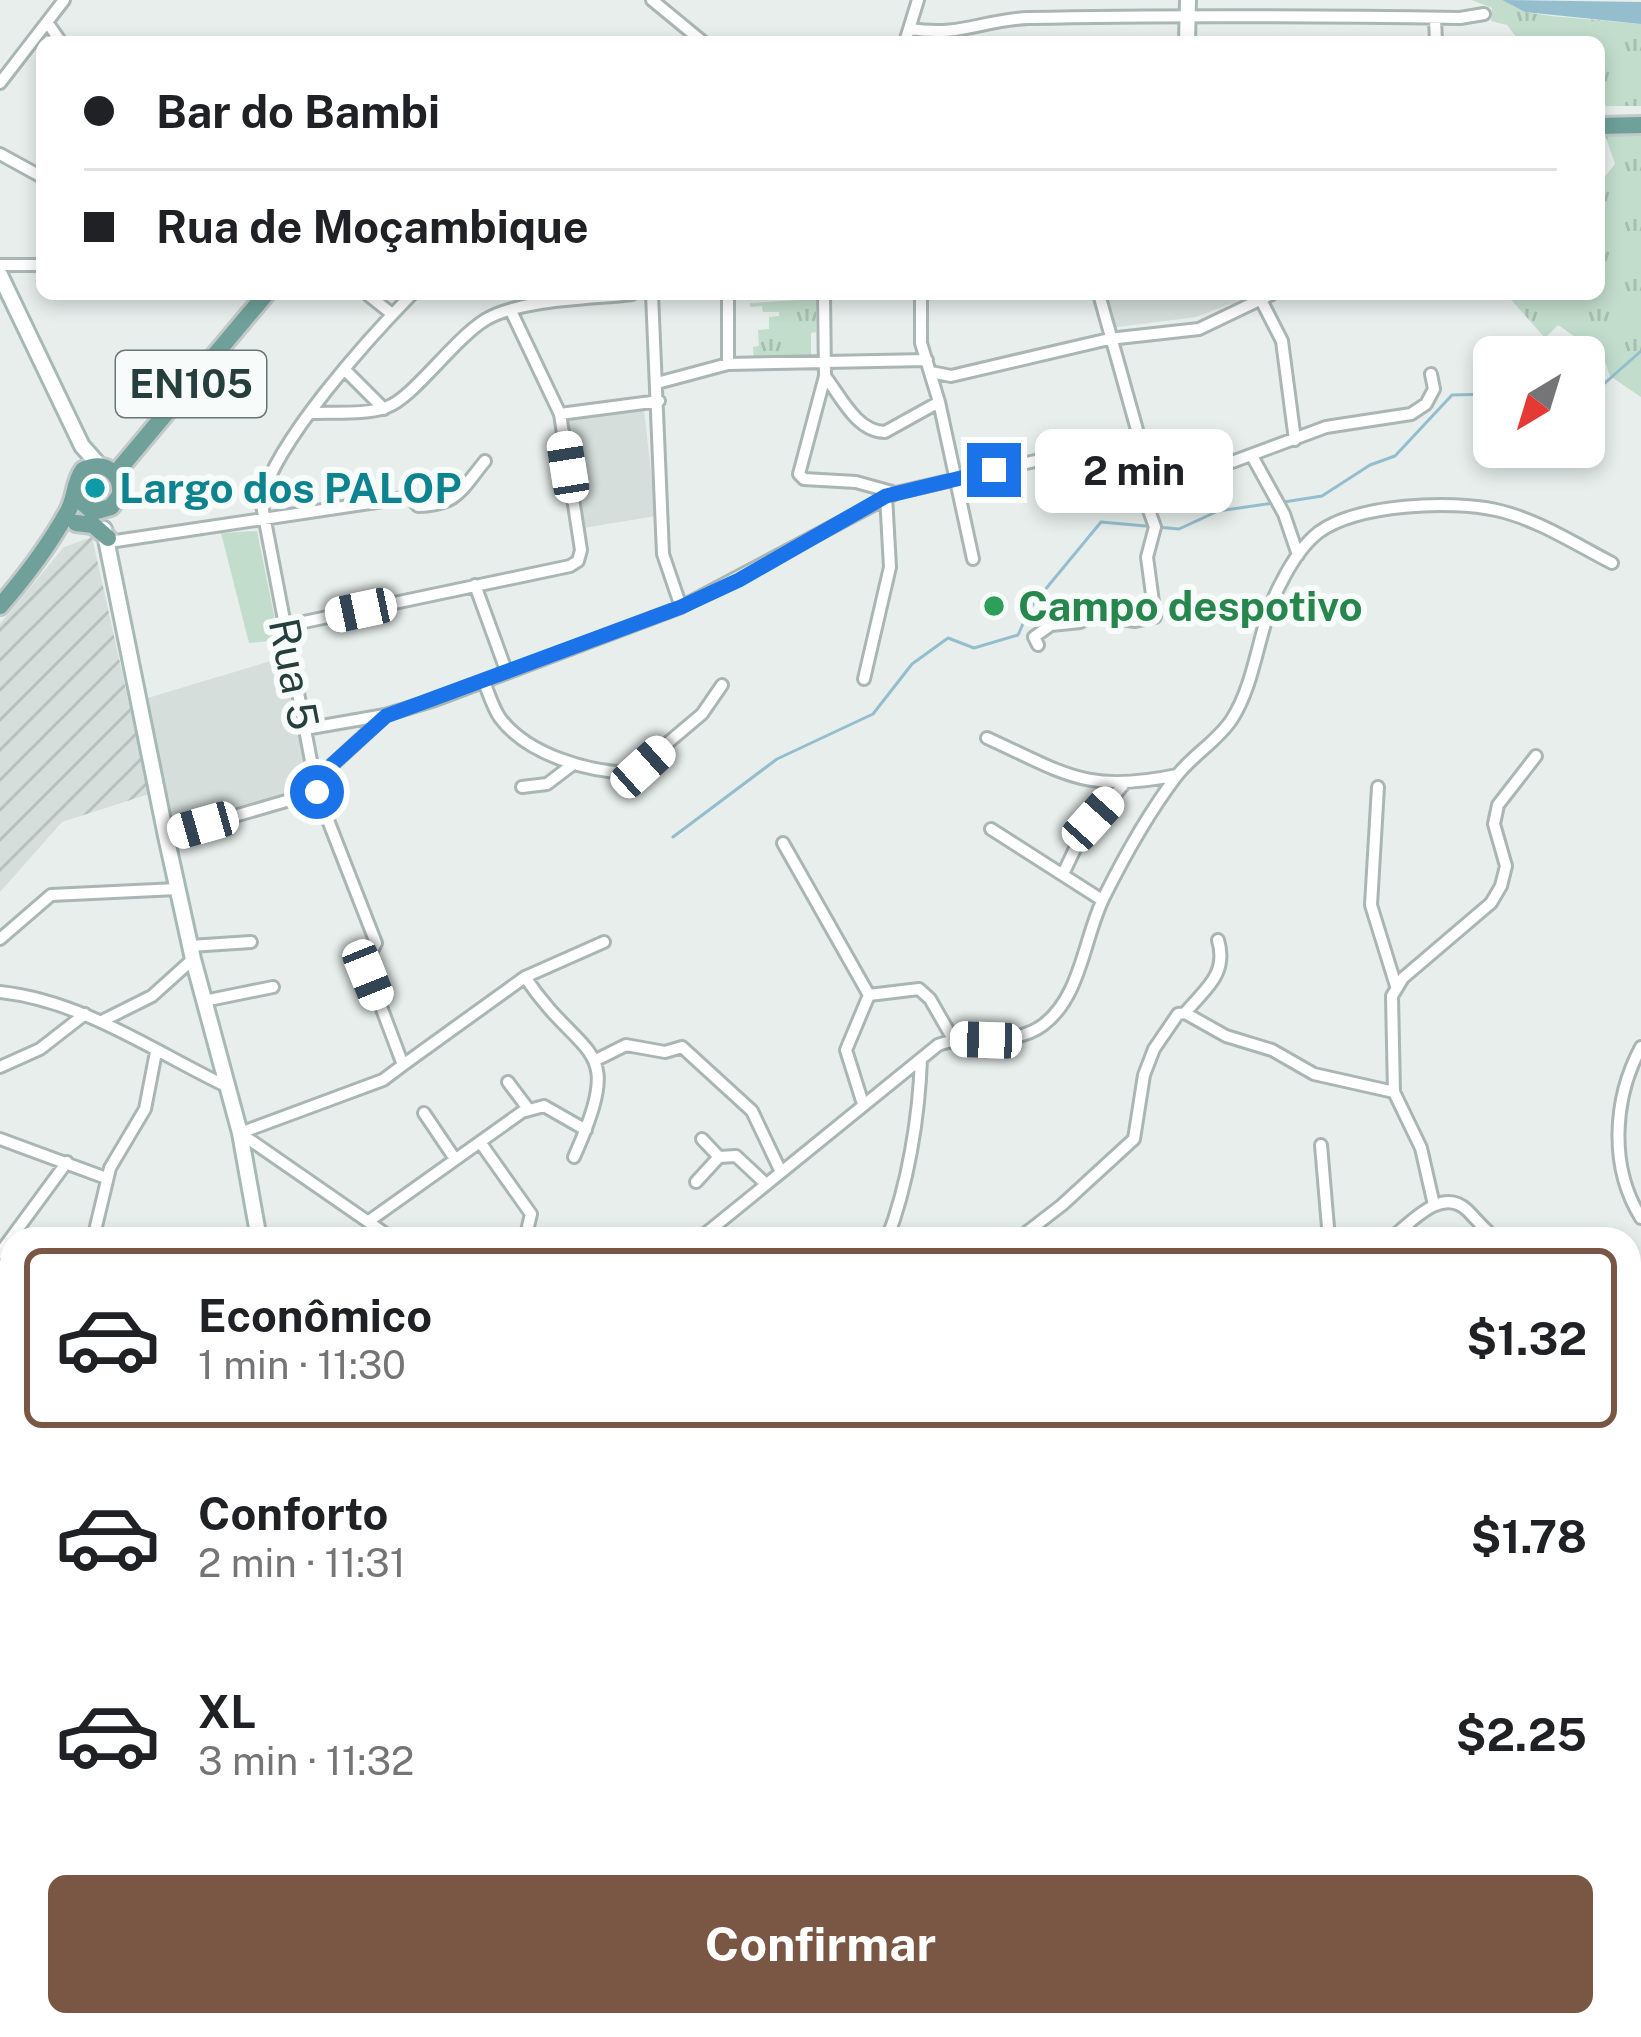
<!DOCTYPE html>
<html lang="pt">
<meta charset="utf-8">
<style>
body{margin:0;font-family:"Public Sans",sans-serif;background:#f2f2f2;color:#202124;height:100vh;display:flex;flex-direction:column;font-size:45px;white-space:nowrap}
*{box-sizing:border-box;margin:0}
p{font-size:39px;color:#757577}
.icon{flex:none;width:66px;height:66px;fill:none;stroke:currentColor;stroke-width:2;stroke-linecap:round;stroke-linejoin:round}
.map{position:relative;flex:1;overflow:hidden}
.side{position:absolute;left:0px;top:1227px;width:1641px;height:810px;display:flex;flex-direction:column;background:#fff;border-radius:36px 36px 0 0;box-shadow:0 6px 18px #0003}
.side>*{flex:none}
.guide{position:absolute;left:36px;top:36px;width:1569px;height:264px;border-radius:18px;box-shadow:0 6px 18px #0003;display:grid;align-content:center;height:264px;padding:0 48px;background:#fff}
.needle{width:78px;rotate:218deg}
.buttons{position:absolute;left:1473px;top:336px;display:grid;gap:24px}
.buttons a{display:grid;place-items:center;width:132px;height:132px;border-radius:18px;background:#fff;box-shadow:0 6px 18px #0003;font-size:60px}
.end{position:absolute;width:54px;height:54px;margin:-27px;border:15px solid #1a73e8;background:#fff;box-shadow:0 0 0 6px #fff}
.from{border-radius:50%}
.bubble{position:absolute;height:84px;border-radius:18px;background:#fff;box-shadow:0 6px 18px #0003;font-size:39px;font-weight:700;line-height:84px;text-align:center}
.car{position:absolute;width:36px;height:72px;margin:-36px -18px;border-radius:15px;box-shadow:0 0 9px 3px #0007;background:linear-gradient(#fff 24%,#345 0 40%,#fff 0 76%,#345 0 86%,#fff 0)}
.guide b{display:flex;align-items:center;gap:42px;height:114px;font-size:45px}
.guide b+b{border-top:3px solid #e0e0e0}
.guide i{width:30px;height:30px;background:#202124}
ul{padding:21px 0 0;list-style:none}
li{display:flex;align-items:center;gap:36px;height:180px;margin:0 24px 18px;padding:0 24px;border:6px solid transparent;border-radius:18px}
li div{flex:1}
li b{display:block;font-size:45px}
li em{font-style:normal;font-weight:700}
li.on{border-color:#7a5744}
li>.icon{width:108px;height:108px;stroke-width:1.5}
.primary-button{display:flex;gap:24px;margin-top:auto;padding:24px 48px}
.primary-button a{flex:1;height:138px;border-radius:18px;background:#7a5744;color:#fff;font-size:48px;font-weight:700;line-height:138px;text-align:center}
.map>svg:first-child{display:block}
.built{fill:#d5dedb}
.industrial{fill:url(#industrial-furrows)}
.grass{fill:url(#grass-tufts)}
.pitch{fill:#c2ddcc}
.water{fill:#94bece}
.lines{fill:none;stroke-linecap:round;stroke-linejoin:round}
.stream{stroke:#94bece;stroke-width:3}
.street-casing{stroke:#a9b6b4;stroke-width:16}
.secondary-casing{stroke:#a6b9b5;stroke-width:20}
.primary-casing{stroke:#c2c9c8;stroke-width:22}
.street{stroke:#fff;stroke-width:10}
.secondary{stroke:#fff;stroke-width:14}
.primary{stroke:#6fa099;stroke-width:16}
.route{stroke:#1a73e8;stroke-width:15}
.culture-dot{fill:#0f9aa8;stroke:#f7fbf9;stroke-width:4.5}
.leisure-dot{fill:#2e9e5b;stroke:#f7fbf9;stroke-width:4.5}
.labels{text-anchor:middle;stroke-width:12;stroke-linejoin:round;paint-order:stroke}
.shield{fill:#f7fbf9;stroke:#657775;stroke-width:3}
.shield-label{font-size:39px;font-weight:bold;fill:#263f3c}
.culture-label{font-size:42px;font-weight:bold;fill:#0d838f;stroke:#f7fbf9;text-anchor:start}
.leisure-label{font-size:42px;font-weight:bold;fill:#27864d;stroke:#f7fbf9;text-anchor:start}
.street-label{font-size:42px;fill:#263f3c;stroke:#f7fbf9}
</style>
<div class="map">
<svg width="1641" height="2037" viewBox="0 0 1641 2037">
<defs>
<pattern id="industrial-furrows" width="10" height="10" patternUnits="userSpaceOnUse" patternTransform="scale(3)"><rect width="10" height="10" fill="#d5dedb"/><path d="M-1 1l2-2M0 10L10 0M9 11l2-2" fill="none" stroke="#b7c0bd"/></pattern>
<pattern id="grass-tufts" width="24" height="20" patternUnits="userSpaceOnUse" patternTransform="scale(3)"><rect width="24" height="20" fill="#c2ddcc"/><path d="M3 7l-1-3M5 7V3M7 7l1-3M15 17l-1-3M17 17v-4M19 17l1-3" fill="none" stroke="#a7bfb0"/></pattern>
</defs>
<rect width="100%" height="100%" fill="#e7eeec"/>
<path class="built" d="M1107,294H1256L1196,317L1110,328Z
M644,410L656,516L583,528L567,421Z
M291,655L317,792L166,836L141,700Z"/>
<path class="industrial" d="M92,537L149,794L62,822L0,892V624L64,547Z"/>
<path class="grass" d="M1472,0H1502L1525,12L1551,16L1641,24V106H1599V42H1520L1507,25L1491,21L1492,8Z
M1641,134V397L1610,376L1603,356L1558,325L1545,338L1506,294H1599V184L1615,164L1605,135Z
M816,299V332L811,333V360H772L771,356L754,360L753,347L759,346L758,330L769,329V317L779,316V312H763L762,306L750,307V303Z"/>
<path class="pitch" d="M257,531L279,640L249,643L221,533Z"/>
<path class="water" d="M1502,0L1641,2V24L1525,12Z"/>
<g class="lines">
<path class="stream" d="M1584,390H1597L1641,351
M1284,502L1322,496L1370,465L1395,456L1452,395L1494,394
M673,837L777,759L873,714L912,664L948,638L974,648L1018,635L1030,608L1101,522L1179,529L1218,511L1274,503
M1629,2010L1641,1993
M1606,2037L1616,2025"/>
<defs>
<path id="street" d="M652,0L703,42
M1435,18L1436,42
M47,22L61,42
M910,29C962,37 981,20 1028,18C1172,15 1316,16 1460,18L1484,14
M905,42L918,0
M0,83L64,0
M0,154L42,177
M0,265H42
M367,294L392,314
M652,294L663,554L681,607
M824,294L825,376L799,474L804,479L856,482L892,492
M921,294V343L939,402L973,559
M1261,300L1282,341L1295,440
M728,364V294
M345,370L384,409
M931,372L951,376L1109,339L1199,329L1272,294
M825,376C841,397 857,432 885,432L939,402
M657,383L728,364L927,360
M312,413C335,412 366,415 387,407C413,398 453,340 485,320C519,299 592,299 632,294
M560,414L659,401
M1252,456L1284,514L1298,555
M1138,466L1205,472L1326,427L1411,414L1426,404L1434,389L1431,374
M109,542L410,497L418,506C458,505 461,490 485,461
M475,585L507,673
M285,626L570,566L578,561L581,550L560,414L511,311
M1038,645L1034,637L1051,625L1080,622L1092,615L1135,621L1155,617L1147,557L1155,527L1141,488L1139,437L1099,294
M864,679L890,567L886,496
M484,682C489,694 493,708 500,718C528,755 588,772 632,773L702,714L722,685
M305,729L385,715L435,700L681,607L896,493L1139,437
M987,738C1066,774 1087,794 1177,775
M315,781L383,718
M522,787L547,784L572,765
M1378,787L1371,905L1396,986
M991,829L1102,900
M166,836L317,792
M783,843L869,995
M1063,874L1082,834L1123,785
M0,939L51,895L177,889
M190,946L251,942
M525,977C583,1064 627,1038 574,1157
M0,992C83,1001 153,1051 226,1086
M869,995L919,989L930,999L953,1039
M204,1001L273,987
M1185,1013C1206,988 1228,974 1218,940
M104,1020L152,996L193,959
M1641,1047C1613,1099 1609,1167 1641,1218
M596,1060L626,1045L665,1052L682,1047L752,1111L781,1172
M403,1065L525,977L604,942
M0,1067L40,1049L85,1014
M508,1082L529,1110
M863,1104L846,1050L869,995
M424,1113L455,1159
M240,1133L383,1080L403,1065L365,964L376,943L317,792L261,500C277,440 367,340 412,294
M240,1133L393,1239
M0,1139L106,1178
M702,1139L719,1157
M480,1142L531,1214L525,1239
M1321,1145L1329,1239
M696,1182L719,1157L736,1156L766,1184
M1434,1205L1421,1148L1394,1092L1392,996L1403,978L1491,903L1501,886L1506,866L1494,824L1498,805L1536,756
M369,1221L522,1112L544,1106L586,1130
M93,1239L110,1168L145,1109L156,1052
M699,1239L938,1045C971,1032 1012,1048 1043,1025C1082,996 1084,935 1105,895C1125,855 1148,814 1175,778C1191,756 1217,742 1232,719C1257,680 1258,625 1281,583C1290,565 1302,545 1319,532C1358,504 1450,500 1496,510C1537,519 1575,544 1612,563
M887,1239C908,1185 919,1117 921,1059
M1018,1239L1062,1205L1134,1139L1144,1075L1154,1049L1178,1014L1185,1013L1226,1036L1272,1050L1314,1074L1394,1092
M1390,1239C1411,1223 1441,1186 1467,1210C1477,1220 1485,1230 1496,1239
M0,1253L67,1162
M1629,1335L1641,1312
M1,1365L12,1367
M1629,1383L1641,1386
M1629,1513L1641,1510
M0,1619L12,1592
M0,1664L12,1662
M1629,1729L1641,1711
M0,1737L12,1745
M0,1911L12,1910
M161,2025L176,2037
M383,2025L409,2037
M1296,2025L1311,2037
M1368,2025L1369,2037
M18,2037L21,2025
M428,2037L444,2030L472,2037
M576,2037L582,2025
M820,2037L842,2030
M892,2037L906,2025
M1089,2037L1104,2025
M1323,2037L1357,2025"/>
<path id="secondary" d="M1187,42L1188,0
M0,275L82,446L99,465
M104,529L166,836L193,959L240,1133L259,1239
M326,2037L327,2025"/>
<path id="primary" d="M1599,126L1641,125
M115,474L266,294
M76,523L93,525L108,538
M0,606C26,576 48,547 67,513C76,498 73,484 83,470C104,460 122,472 120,495L111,507L93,512L76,497"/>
</defs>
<use href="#street" class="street-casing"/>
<use href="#secondary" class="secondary-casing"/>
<use href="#primary" class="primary-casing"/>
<use href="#street" class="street"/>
<use href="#secondary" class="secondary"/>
<use href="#primary" class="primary"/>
</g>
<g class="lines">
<path class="route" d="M317,792L314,781L386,716L681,607L739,580L886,496L994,470"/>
</g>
<circle class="culture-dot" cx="95" cy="488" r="12"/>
<circle class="leisure-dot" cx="994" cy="606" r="12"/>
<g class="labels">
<rect class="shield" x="116" y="351" width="150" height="66" rx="9"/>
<g class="shield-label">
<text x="191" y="398">EN105</text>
</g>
<g class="culture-label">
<text x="119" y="503">Largo dos PALOP</text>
</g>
<g class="leisure-label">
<text x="1018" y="621">Campo despotivo</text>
</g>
<g class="street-label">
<text transform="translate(294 674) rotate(79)" y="15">Rua 5</text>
</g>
</g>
</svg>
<div class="buttons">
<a><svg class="needle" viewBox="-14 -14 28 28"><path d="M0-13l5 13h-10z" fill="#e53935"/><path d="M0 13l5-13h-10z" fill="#757577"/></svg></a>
</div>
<i class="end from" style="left:317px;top:792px"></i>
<i class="end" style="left:994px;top:470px"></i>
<div class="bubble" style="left:1035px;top:429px;width:198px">2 min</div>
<i class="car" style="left:568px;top:467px;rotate:351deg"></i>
<i class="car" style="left:361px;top:610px;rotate:258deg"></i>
<i class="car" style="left:643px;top:767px;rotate:48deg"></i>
<i class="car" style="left:1093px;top:819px;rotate:42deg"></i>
<i class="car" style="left:203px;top:825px;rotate:254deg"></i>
<i class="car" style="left:368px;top:975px;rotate:158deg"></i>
<i class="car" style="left:986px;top:1040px;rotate:272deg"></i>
<div class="guide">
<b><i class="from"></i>Bar do Bambi</b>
<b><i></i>Rua de Moçambique</b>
</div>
<section class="side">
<ul>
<li class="on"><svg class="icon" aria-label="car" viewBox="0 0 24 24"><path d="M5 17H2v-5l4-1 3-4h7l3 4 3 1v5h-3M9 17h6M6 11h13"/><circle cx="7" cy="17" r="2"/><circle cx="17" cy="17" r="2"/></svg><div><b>Econômico</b><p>1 min · 11:30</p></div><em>$1.32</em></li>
<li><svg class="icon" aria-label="car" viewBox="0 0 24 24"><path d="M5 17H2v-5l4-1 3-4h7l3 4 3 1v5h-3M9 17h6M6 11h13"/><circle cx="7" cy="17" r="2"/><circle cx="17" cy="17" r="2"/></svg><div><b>Conforto</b><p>2 min · 11:31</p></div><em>$1.78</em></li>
<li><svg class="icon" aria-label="car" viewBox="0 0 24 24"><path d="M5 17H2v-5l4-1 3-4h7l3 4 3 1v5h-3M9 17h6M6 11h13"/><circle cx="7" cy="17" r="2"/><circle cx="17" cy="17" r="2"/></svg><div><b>XL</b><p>3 min · 11:32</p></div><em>$2.25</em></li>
</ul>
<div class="primary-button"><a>Confirmar</a></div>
</section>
</div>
